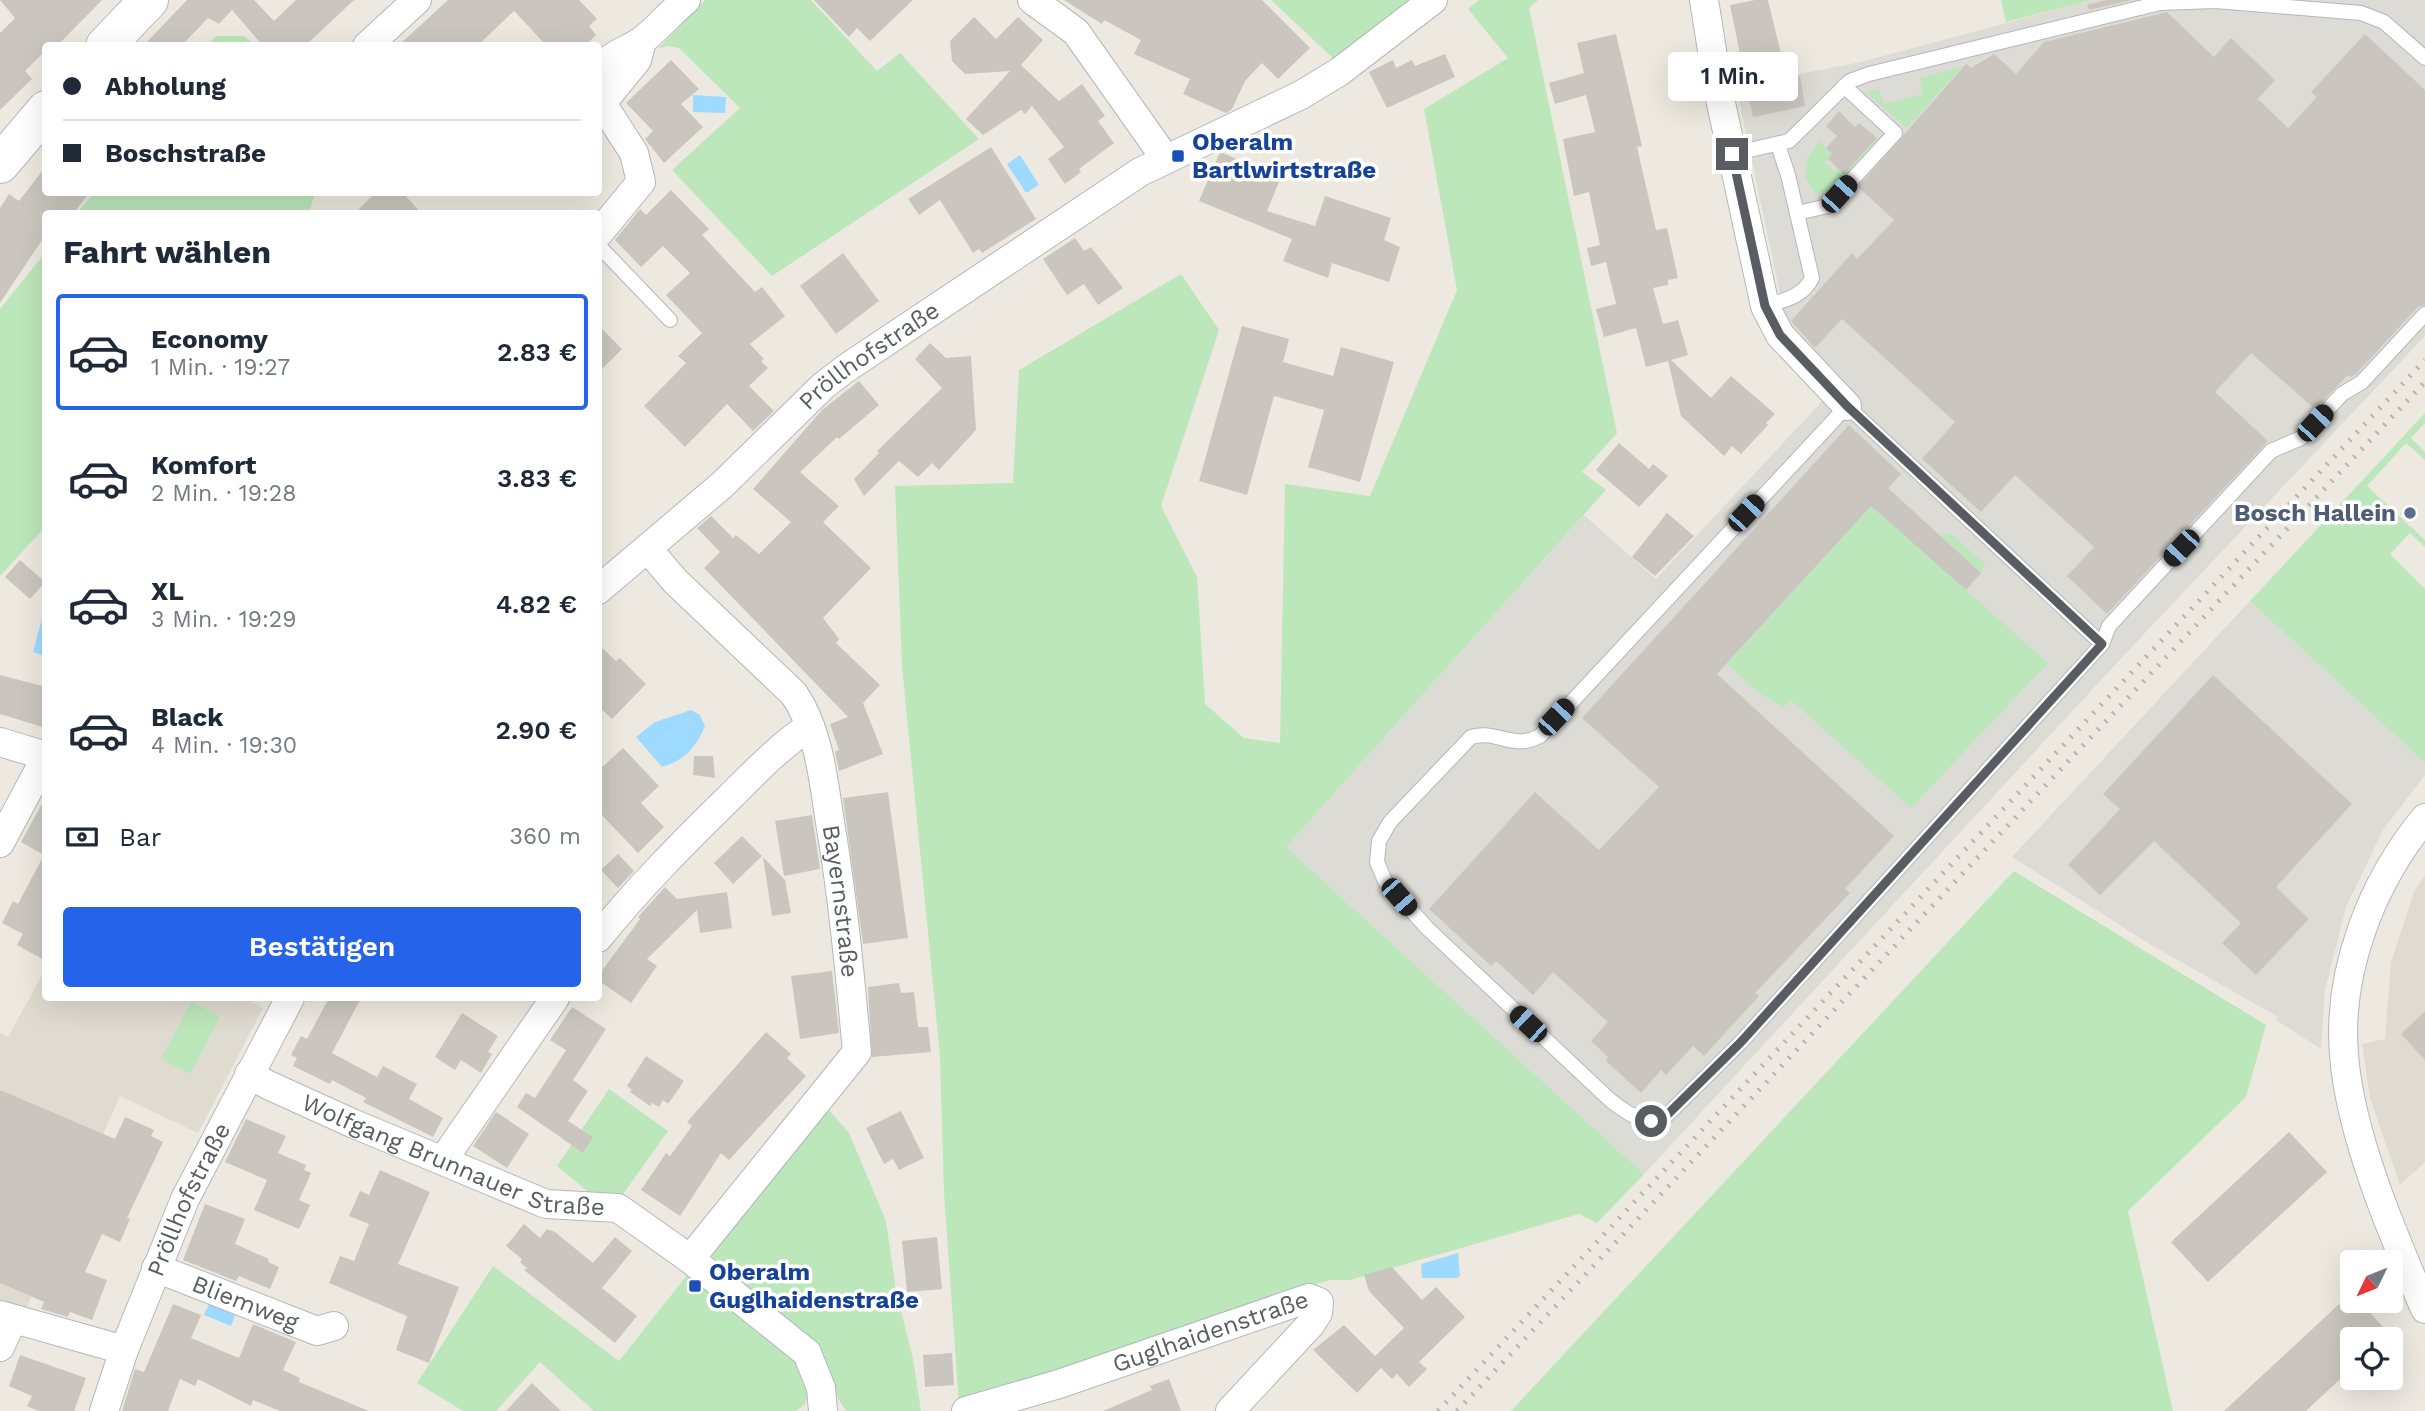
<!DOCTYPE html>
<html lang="de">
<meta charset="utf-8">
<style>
body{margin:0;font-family:"Work Sans",sans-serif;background:#f2f2f3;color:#1f2937;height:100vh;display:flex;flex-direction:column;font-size:26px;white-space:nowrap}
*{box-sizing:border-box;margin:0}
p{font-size:23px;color:#747a83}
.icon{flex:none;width:38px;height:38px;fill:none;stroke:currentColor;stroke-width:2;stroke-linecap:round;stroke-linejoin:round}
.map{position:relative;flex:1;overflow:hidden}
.details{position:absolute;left:42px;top:210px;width:560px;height:791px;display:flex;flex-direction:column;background:#fff;border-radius:7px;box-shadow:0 7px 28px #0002}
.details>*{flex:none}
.guide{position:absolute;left:42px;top:42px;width:560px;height:154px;border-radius:7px;box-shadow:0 7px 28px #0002;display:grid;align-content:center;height:154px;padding:0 21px;background:#fff}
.needle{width:46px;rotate:227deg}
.controls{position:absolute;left:2340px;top:1250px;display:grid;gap:14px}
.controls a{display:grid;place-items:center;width:63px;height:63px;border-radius:7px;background:#fff;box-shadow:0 7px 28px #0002;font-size:35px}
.end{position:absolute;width:32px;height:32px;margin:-16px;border:9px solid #595d62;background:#fff;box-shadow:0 0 0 4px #fff}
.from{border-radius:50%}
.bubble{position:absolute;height:49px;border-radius:7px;background:#fff;box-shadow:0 7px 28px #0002;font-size:23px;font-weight:600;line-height:49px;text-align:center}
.car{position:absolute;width:21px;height:42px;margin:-21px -10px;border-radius:9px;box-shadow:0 0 5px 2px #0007;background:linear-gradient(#222 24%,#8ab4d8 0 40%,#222 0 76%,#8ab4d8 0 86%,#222 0)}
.guide b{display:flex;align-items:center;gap:24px;height:66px;font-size:26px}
.guide b+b{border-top:2px solid #e0e1e3}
.guide i{width:18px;height:18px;background:#1f2937}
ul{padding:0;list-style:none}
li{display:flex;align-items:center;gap:21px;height:116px;margin:0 14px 10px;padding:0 7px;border:4px solid transparent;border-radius:7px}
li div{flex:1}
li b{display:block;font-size:26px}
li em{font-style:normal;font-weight:600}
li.current{border-color:#2563eb}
li>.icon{width:63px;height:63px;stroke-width:1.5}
h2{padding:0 21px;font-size:32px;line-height:84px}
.pay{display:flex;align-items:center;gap:18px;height:77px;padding:0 21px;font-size:26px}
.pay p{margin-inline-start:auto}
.cta{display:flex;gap:14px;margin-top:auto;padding:14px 21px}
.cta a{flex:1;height:80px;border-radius:7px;background:#2563eb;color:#fff;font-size:28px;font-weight:600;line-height:80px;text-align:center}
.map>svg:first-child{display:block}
.industrial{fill:#dddbd5}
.education{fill:#dfdbd0}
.green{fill:#bce7ba}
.water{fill:#9edaff}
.building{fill:#cac6bf}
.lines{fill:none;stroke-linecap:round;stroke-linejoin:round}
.lane-casing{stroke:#b3b7bc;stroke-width:16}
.street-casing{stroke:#b3b7bc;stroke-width:30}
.secondary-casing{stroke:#b4b8be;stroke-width:40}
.lane{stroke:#fff;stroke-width:14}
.street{stroke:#fff;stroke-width:28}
.secondary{stroke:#fff;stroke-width:38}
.rail{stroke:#b2b3b3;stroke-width:5;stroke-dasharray:2 9;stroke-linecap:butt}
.route{stroke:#595d62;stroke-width:9}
.transit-dot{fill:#1a4fb4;stroke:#fff;stroke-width:2.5}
.service-dot{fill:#5c6f8a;stroke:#fff;stroke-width:2.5}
.labels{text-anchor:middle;stroke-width:7;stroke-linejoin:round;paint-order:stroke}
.transit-label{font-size:24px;font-weight:bold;fill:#164399;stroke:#fff;text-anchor:start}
.street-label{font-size:24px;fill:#595d62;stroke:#fff}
.service-label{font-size:24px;font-weight:bold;fill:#4e5e75;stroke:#fff;text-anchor:end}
</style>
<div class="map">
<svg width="2425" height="1411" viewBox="0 0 2425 1411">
<rect width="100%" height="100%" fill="#ede9e0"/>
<path class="industrial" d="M2092,0H2425V336L2114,666L1644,1174L1286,847L1584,515L1656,579L1843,379L1787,327L1736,86L1861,62Z
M2250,601L2425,763V775L2383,830L2346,907L2325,990L2321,1049L2276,1020L2278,1017L2153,946L2012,857Z"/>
<path class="education" d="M2425,875V1162L2400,1185L2370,1098L2362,1044L2385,1039L2391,962L2414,892Z
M45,970L46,998H244L263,1008L198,1133L120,1096L25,1311L0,1306V1033L8,1037Z"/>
<path class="green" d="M705,0H811L877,71L900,53L979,139L772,276L672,170L740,108L679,48L667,46L658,49Z
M1271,0H1419L1337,62Z
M1479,0H1538L1529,8L1617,433L1582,472L1606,490L1286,847L1644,1174L1597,1223L1579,1214L1350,1280H1331L1298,1289L959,1405L944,1193L940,1056L902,666L895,486L1013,483L1019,370L1181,274L1219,330L1161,506L1197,577L1205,704L1244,738L1280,743L1285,484L1370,496L1457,290L1424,109L1508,58L1468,9Z
M2001,0H2092L2006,22Z
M216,36H244L255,45H208Z
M1962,67L1907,128L1865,92L1878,89L1884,104L1923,94L1920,78Z
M1870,132L1879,141L1835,190L1815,194L1805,178L1807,159L1819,141L1832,154L1825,163L1835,172Z
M94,193V192L315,193L309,213H77Z
M45,253V527L0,576V309Z
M2425,413V423L2411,438L2425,452V460L2406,443L2367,486L2425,540V547L2410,533L2390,554L2425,589V763L2250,601Z
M1871,506L2048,663L1911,808L1791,700L1783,708L1758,692L1727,664Z
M1946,533H1950L1985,564L1981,573L1942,537Z
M2014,871L2266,1025L2246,1097L2128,1211L2173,1411H1511Z
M191,1002L220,1017L190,1074L161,1059Z
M609,1089L668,1131L621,1197L592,1195L557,1166Z
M828,1109L849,1133L886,1221L896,1291L913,1359L921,1411H847C834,1398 831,1374 820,1357L714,1267L712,1255L724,1236Z
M493,1266L619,1361L688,1274L798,1362L809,1390L805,1404L796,1411H594L540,1362L496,1411H463L417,1383Z"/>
<path class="water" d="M693,95L726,97L725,113L693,112Z
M1020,155L1039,185L1026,193L1007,164Z
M43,615H45V656L33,652Z
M691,710L700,715L705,726C695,749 685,760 662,767L636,737L655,722Z
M1458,1253L1460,1276L1457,1278H1422L1421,1264Z
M210,1302L236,1313L231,1326L204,1315Z"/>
<path class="building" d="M0,0H102L58,45L54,41L46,46V50L25,71L32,79L0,110V33L15,18Z
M187,0H254L274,21L296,0H354L305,46H263L232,10L219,24L208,18L181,46H143Z
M448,0H579L597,19L589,26L596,35L585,46H547L514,11L477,46H398Z
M814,0H913L870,41L857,28L849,37Z
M1064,0H1262L1310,48L1278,79L1262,63L1245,81L1232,109L1226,113L1183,94L1190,79L1134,54L1141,40L1104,20L1102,24Z
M1755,0H1768L1787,79L1800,76L1805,106L1753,117L1730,5Z
M2106,0H2132L2089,10L2087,5Z
M2167,12L2214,57L2231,38L2275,80L2258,99L2288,128L2317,97L2311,92L2365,34L2425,90V305L2418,307L2356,374L2351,377L2348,375L2315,409L2251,353L2215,392L2268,441L2107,614L2067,576L2094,547L2015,475L1981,512L1922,459L1955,422L1842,319L1815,348L1791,321L1852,253L1857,259L1894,220L1858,187L1966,64L1971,68L1994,54L2016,74L2044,42Z
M974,17L996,39L1018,17L1043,40L1021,65L1059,101L1082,84L1105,116L1098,121L1114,143L1079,169L1081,172L1065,184L1048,159L1064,147L1032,106L1025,114L1021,110L983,135L966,119L1010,71L965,74L952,61L950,41Z
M1616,34L1642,146L1637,147L1656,230L1667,228L1678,278L1668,280V285L1653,288L1663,324L1678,320L1688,355L1671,360L1711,398L1731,376L1775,414L1766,423L1768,425L1741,454L1732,446L1724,456L1681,416L1668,361L1646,367L1636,328L1604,337L1596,309L1616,304L1606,262L1591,266L1587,248L1600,245L1589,192L1574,196L1563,139L1595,132L1586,95L1555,104L1549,83L1584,73L1577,43Z
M1445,54L1455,77L1387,108L1369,72L1393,60L1396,68L1412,60L1415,66Z
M671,60L699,89L681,104L703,127L664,163L645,139L653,131L626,103Z
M1839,111L1855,127L1859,123L1877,138L1844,174L1828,159L1832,154L1826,148L1837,136L1826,126Z
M991,147L1036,219L982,253L979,249L973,253L940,200L919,215L908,199Z
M1220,152L1281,177L1267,211L1315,226L1325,196L1391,218L1384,240L1400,247L1389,282L1332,263L1328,278L1283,261L1292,239L1199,201Z
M46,166V192H90L73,214H46V234L0,303V208L9,194L19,201Z
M671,190L709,229L702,235L755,292L762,287L785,316L750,344L764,359L761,361L768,368L749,386L774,411L753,431L727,404L685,447L644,406L686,363L678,356L702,333L666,295L690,273L663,246L641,267L615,240L640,209L646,215Z
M376,192H402L422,214H354Z
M1075,238L1084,251L1091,247L1123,288L1098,305L1084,284L1067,295L1043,259Z
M843,253L879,301L836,334L800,286Z
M598,325L622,349L598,373Z
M1242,326L1289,339L1283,362L1333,376L1341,347L1394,362L1360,482L1308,467L1324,410L1274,396L1247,495L1199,481Z
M930,343L946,358L971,356L976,430L939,470L932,463L918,477L899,461L864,496L854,479L879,453L877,451L942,388L915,359Z
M859,381L879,405L839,439L837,437L800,472L839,506L823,522L871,568L823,618L839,639L836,643L880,685L863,703L883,754L839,771L835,752L839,750L830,724L848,717L704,568L720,552L697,528L711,516L733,538L736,535L759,554L791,522L753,489L822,410Z
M1849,425L1901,474L1888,488L1981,573L1966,590L1871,506L1717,674L1894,836L1845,889L1850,893L1755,993L1759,996L1704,1056L1693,1046L1666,1075L1661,1070L1641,1093L1606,1061L1608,1057L1591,1041L1608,1022L1553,972L1533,995L1496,961L1491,966L1429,909L1535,792L1599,850L1659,787L1582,718Z
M1619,443L1649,469L1653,464L1668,476L1639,507L1596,470Z
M1667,513L1694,536L1655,576L1632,557Z
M20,560L45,582L30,599L5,577Z
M598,644L616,661L620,658L646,684L612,719L598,706Z
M0,675L46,687V728L0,714Z
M2213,675L2352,804L2276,887L2309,919L2256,975L2222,943L2241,923L2154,841L2100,895L2068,865L2120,809L2103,794Z
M623,748L659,786L641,803L664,827L638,853L598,811V771Z
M694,756H713L715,778L693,775Z
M888,792L908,938L863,944L843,798Z
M46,796V961L17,945L23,934L2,923L13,901L18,904L44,855L21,842Z
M812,815L820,869L784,876L775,821Z
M742,836L762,856L733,884L714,863Z
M618,854L634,871L618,888L601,870Z
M763,857L785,880L791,913L772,916Z
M665,887L677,899L727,892L732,928L700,933L697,910L647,959L657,966L631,1003L598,980V976L640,919L638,917Z
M832,971L839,1033L800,1039L791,976Z
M899,983L901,993L914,992L918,1027H928L931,1052L872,1057L868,987Z
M329,998H361L332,1053L377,1077L383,1066L417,1084L409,1099L443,1118L433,1137L363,1102L366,1098L332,1080L330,1084L293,1066L297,1058L291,1055L301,1036L307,1039Z
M572,1007L606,1029L573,1080L588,1091L568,1121L593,1137L583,1153L517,1107L526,1093L535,1098L566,1050L550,1040Z
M2425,1011V1060L2401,1034Z
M462,1013L498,1036L488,1052L492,1054L481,1073L461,1060L455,1070L435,1057Z
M766,1032L791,1054L787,1058L806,1076L729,1160L721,1153L680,1216L641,1190L666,1153L670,1156L692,1126L687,1122Z
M646,1056L684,1081L668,1104L663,1100L659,1107L652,1103L650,1106L630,1092L632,1090L627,1086Z
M0,1090L115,1139L125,1117L154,1130L151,1136L163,1142L127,1218L130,1219L120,1242L102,1234L85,1272L107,1280L92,1320L70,1312L68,1317L41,1309L44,1302L0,1283Z
M901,1111L924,1158L899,1170L893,1159L884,1164L866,1128Z
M496,1112L529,1134L507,1168L473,1146Z
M246,1119L286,1136L278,1153L306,1165L304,1170L311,1173L299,1200L310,1205L299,1229L254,1210L267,1180L225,1162Z
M2289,1132L2327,1172L2208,1282L2171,1242Z
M380,1170L430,1192L398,1264L459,1287L429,1363L396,1350L407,1316L329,1283L340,1256L354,1261L369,1224L349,1216L360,1191L369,1195Z
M205,1204L245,1219L235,1244L269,1259L268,1262L279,1267L270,1289L239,1276L236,1281L183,1260Z
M524,1224L540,1238L547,1229L555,1232L593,1263L615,1237L632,1251L602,1288L637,1316L615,1343L524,1270L527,1268L520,1262L522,1259L506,1246Z
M937,1237L942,1289L907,1292L902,1241Z
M1392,1267L1422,1300L1436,1287L1465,1317L1419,1362L1427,1369L1409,1387L1397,1374L1392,1379L1381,1368L1357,1393L1313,1350L1344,1325L1375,1356L1404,1328L1369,1291L1364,1275Z
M2351,1293L2352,1300H2358L2394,1339H2352V1368L2306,1411H2224Z
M173,1304L201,1315L191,1338L239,1358L253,1324L296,1342L283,1370L300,1378L299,1382L369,1411H280L253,1400L251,1406L198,1379L195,1386L180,1379L168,1411H122L135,1369L144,1372Z
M952,1353L954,1385L925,1387L923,1355Z
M20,1355L86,1378L74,1411H38L27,1406L32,1396L9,1386Z
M1169,1379L1181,1411H1103L1152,1390L1150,1386Z
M532,1383L561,1411H506Z"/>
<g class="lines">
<defs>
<path id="lane" d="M1732,154L1789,141L1850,81L1869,74L2160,3L2215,1L2361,13L2384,22L2425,58
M1797,213L1828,206L1895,133L1844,86
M598,245L670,320
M1765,306C1784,300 1803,297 1812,278L1788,175L1778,145
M2102,644L1847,406L1540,736C1511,751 1498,729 1471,737L1390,822L1379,841L1377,862L1385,881L1427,928L1610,1100C1629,1115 1641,1124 1666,1116L1741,1042L2102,644L2109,626L2271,451L2301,438L2342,394L2362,382L2425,314"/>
<g id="street">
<path d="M1032,0L1076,32L1165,158"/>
<path d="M1704,0L1719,94L1765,306L1780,335L1847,406"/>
<path d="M367,46L417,0"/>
<path d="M598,78C609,50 625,54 644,39C659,27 671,12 686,0"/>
<path d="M598,97L634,153L641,182L598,234"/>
<path d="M602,103L637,60L642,41"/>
<path id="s1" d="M648,549L675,581L794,694C819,731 823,778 830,822C843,899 850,975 857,1052L690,1259"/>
<path id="s2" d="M598,590L722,485L823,386L845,369L1140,172L1301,95L1339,72L1433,0"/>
<path d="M0,742L46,756"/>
<path d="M2425,818C2372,882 2337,971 2344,1055C2350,1135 2393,1235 2425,1309"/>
<path d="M0,843L46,757"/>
<path d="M598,938C639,887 684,842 730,797C756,771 780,746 810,726"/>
<path id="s3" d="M249,1074L268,1085L352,1123L546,1204L618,1208L690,1259L807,1353L821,1388L823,1411"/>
<path d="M443,1160L555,998"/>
<path id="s4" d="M156,1268L317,1331L334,1326"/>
<path d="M0,1315L124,1350"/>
<path d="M0,1347L13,1319"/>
<path id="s5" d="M104,1411L124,1350L185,1199L290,998"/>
<path id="s6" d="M966,1411L1059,1384L1309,1298L1319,1302L1318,1313L1310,1325L1230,1411"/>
</g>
<path id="secondary" d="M105,46L149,0
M0,164L46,110"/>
</defs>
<use href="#lane" class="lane-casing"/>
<use href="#street" class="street-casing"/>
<use href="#secondary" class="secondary-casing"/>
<use href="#lane" class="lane"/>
<use href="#street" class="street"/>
<use href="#secondary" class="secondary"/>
<path class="rail" d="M1438,1411L2425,360
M1457,1411L2425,382"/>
</g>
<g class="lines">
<path class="route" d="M1651,1121L1666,1116L1741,1042L2102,644L1847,406L1780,335L1765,306L1732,154"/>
</g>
<g class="transit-dot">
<rect x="1171" y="149" width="14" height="14" rx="3.5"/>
<rect x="688" y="1279" width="14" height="14" rx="3.5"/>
</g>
<circle class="service-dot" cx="2410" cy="513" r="7"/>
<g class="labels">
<g class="transit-label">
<text x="1192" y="150">Oberalm<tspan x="1192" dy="28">Bartlwirtstraße</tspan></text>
<text x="709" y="1280">Oberalm<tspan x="709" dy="28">Guglhaidenstraße</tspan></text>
</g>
<g class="street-label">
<text dy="8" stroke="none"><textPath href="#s2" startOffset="359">Pröllhofstraße</textPath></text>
<text dy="8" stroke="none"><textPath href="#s1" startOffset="420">Bayernstraße</textPath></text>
<text dy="8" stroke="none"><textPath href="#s3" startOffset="222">Wolfgang Brunnauer Straße</textPath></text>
<text dy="8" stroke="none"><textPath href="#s5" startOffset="228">Pröllhofstraße</textPath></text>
<text dy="8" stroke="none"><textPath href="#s4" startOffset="96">Bliemweg</textPath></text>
<text dy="8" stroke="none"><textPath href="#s6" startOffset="257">Guglhaidenstraße</textPath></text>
</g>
<g class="service-label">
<text x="2396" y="521">Bosch Hallein</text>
</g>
</g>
</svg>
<div class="controls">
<a><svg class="needle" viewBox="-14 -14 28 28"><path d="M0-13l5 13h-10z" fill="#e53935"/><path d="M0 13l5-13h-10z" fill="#747a83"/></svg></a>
<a><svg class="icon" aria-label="locate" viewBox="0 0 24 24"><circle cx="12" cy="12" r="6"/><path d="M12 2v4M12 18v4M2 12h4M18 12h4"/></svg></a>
</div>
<i class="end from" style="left:1651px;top:1121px"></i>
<i class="end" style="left:1732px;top:154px"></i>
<div class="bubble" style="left:1668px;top:52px;width:130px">1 Min.</div>
<i class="car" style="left:1839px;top:194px;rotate:42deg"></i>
<i class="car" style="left:2315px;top:423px;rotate:43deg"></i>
<i class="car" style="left:1746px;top:513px;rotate:43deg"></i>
<i class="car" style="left:2181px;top:548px;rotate:223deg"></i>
<i class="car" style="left:1556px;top:717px;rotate:43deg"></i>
<i class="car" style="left:1399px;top:897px;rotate:139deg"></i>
<i class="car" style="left:1528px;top:1024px;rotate:313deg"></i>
<div class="guide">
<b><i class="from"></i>Abholung</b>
<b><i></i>Boschstraße</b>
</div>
<section class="details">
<h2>Fahrt wählen</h2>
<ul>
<li class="current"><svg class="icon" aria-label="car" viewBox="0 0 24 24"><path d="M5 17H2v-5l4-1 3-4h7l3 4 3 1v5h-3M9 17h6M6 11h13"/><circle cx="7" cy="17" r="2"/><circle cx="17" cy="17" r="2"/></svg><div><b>Economy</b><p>1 Min. · 19:27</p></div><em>2.83 €</em></li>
<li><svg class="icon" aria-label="car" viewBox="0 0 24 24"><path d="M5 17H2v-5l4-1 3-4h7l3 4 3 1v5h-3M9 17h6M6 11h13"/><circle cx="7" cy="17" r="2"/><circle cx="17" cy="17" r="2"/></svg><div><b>Komfort</b><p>2 Min. · 19:28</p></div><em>3.83 €</em></li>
<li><svg class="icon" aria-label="car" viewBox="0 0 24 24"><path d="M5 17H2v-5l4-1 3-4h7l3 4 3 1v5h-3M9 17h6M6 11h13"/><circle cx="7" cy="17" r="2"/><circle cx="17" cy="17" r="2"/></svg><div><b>XL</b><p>3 Min. · 19:29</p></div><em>4.82 €</em></li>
<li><svg class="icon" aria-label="car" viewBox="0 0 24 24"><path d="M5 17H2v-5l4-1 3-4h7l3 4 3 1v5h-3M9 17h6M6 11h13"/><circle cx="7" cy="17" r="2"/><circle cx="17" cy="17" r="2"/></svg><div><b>Black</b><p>4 Min. · 19:30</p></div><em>2.90 €</em></li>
</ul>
<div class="pay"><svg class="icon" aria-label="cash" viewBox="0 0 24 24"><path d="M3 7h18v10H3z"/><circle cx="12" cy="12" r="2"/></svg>Bar<p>360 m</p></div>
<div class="cta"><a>Bestätigen</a></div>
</section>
</div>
